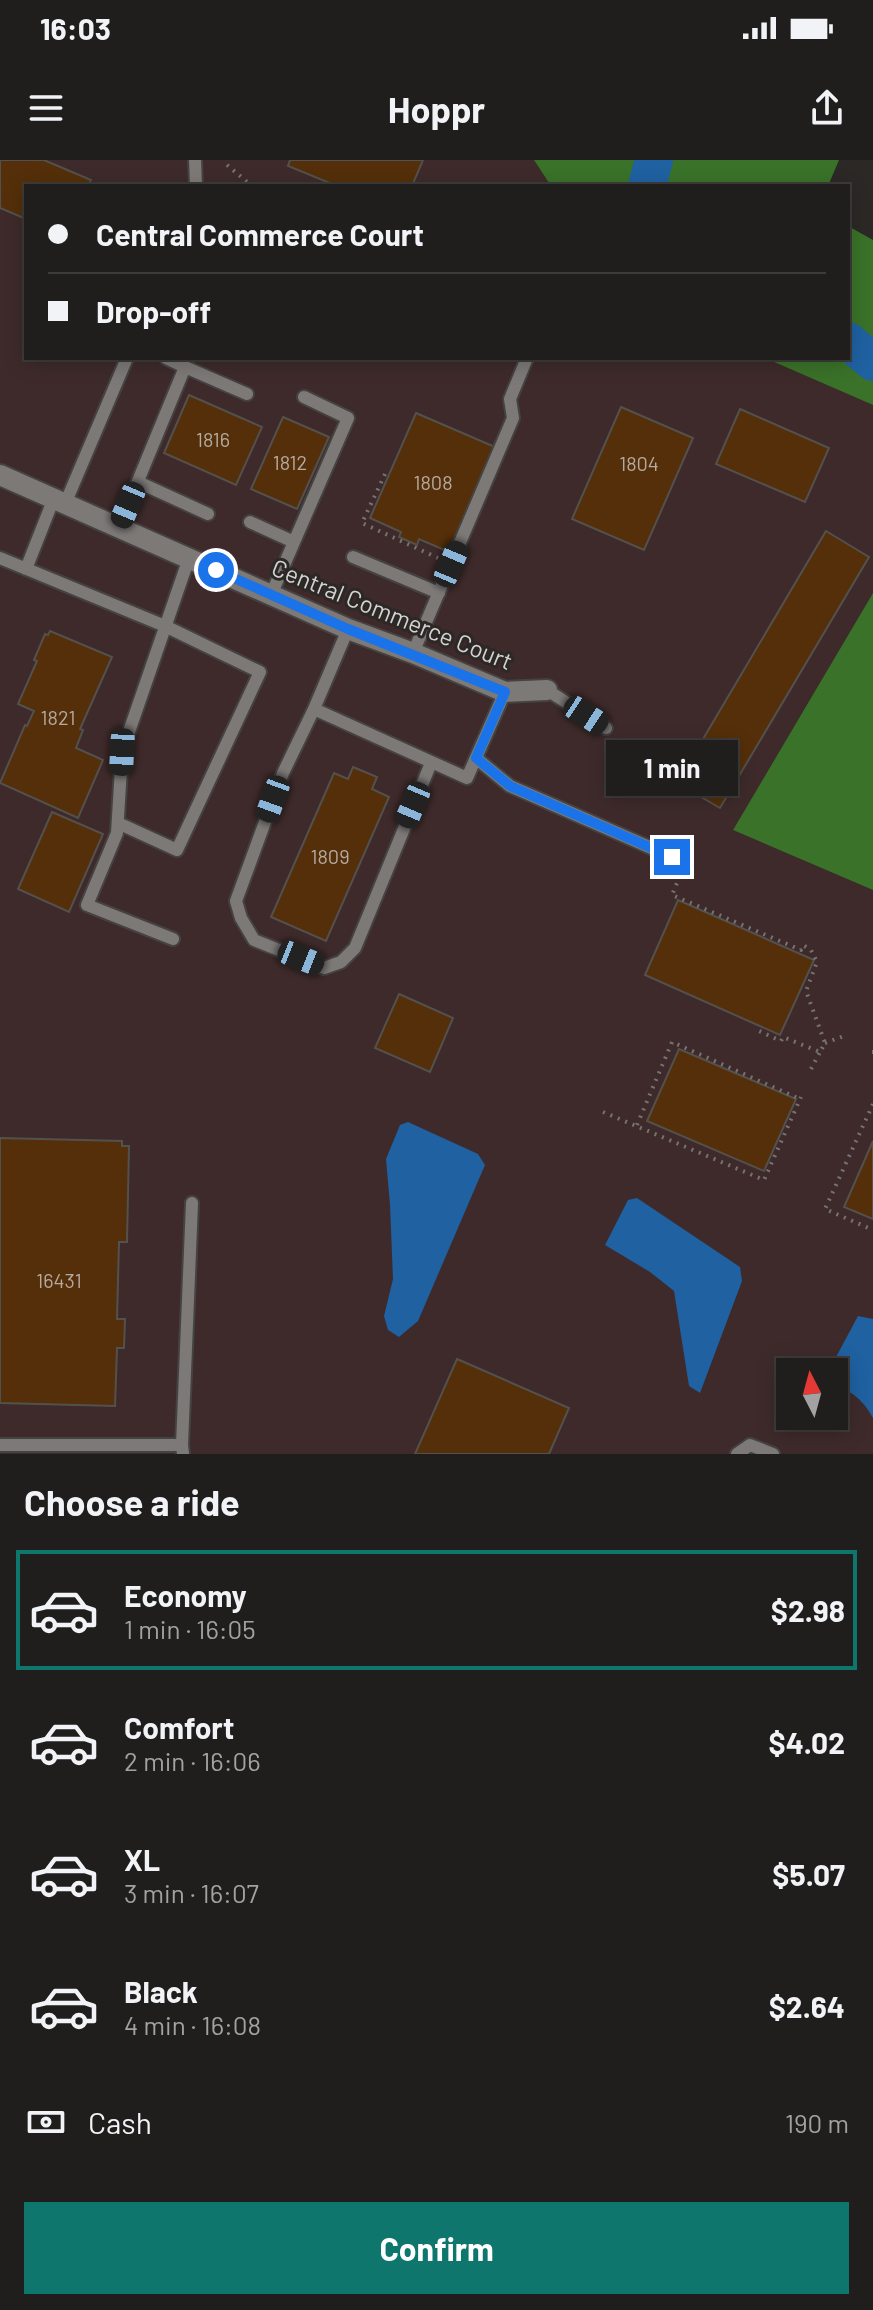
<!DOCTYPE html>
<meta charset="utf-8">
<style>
body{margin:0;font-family:Barlow,sans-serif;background:#2d2b29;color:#f1f3f6;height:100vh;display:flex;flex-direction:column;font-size:30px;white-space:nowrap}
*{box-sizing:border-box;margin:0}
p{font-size:26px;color:#a2a2a3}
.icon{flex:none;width:44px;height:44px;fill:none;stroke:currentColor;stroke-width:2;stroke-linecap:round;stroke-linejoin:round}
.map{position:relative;height:1294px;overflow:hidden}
.drawer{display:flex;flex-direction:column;background:#201e1c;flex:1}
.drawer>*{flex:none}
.top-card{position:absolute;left:24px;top:24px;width:826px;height:176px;border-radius:0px;box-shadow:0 4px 20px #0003,0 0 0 2px #3d3c3b;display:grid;align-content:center;height:176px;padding:0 24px;background:#201e1c}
.needle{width:52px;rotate:354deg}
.buttons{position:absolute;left:776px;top:1198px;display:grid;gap:16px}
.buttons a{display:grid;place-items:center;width:72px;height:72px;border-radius:0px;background:#201e1c;box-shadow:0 4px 20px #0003,0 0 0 2px #3d3c3b;font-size:40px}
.end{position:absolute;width:36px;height:36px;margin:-18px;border:10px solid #1a73e8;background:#fff;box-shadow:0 0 0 4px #fff}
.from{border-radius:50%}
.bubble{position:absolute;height:56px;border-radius:0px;background:#201e1c;box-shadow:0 4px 20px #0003,0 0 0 2px #3d3c3b;font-size:26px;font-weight:700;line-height:56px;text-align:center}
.car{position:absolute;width:24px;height:48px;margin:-24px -12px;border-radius:10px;box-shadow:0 0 6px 2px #0007;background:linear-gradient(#222 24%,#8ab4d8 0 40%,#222 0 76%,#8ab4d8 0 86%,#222 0)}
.top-card b{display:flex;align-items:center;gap:28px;height:76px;font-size:30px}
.top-card b+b{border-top:2px solid #3d3c3b}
.top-card i{width:20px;height:20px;background:#f1f3f6}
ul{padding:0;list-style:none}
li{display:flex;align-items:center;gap:24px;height:120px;margin:0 16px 12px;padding:0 8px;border:4px solid transparent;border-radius:0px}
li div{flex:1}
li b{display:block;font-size:30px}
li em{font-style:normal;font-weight:700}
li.active{border-color:#0f766e}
li>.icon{width:72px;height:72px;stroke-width:1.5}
h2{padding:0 24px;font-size:36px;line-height:96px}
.pay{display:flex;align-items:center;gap:20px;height:88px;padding:0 24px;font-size:30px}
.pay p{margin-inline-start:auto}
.button{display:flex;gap:16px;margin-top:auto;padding:16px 24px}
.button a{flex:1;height:92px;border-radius:0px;background:#0f766e;color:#fff;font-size:32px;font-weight:700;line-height:92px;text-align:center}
.status{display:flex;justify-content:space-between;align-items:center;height:56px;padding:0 40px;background:#201e1c;direction:ltr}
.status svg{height:22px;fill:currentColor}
header{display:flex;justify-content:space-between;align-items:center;height:104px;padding:0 24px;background:#201e1c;font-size:36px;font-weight:700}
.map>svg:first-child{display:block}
.industrial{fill:#3e2a2a;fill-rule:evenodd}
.forest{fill:#3a7229}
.water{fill:#1f61a1}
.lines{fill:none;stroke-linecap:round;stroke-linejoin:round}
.river{stroke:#1f61a1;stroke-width:38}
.building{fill:#542f09;stroke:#53514e;stroke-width:2}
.service-casing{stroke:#454342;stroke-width:16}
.minor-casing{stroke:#454342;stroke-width:24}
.path{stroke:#757371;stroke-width:4;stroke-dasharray:2 6;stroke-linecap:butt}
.service{stroke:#7c7977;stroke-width:12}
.minor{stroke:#7c7977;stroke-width:20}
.route{stroke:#1a73e8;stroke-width:10}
.labels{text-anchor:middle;stroke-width:6;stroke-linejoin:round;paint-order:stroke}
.number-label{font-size:20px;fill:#b5aaa0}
.street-label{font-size:24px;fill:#d5d3d2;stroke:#2b2826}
</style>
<div class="status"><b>16:03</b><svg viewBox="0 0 49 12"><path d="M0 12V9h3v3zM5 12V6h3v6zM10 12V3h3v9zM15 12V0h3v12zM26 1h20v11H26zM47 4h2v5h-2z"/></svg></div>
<header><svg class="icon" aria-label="menu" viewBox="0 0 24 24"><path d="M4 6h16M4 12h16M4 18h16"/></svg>Hoppr<svg class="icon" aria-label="share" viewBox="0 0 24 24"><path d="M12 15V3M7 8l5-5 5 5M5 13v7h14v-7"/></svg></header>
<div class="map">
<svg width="873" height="1294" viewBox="0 0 873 1294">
<rect width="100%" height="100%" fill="#2b2826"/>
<path class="industrial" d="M0,0H534L551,26H26V198H765L873,245V433L733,670L873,730V1294H0ZM790,1212H834V1256H790Z"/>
<path class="forest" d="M534,0H839L828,26H551Z
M848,66L873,80V245L765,198H848Z
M873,433V730L733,670Z"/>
<path class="water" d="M408,962L478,994L485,1005L418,1161L399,1177L388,1170L384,1156L393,1119L390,1045L386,999L400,965Z
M637,1038L740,1107L742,1121L700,1233L689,1226L674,1131L650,1112L605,1085L628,1040Z
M858,1156L873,1159V1258C865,1243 852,1229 834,1227V1212H828Z"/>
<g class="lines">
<path class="river" d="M650,26L648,22L654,0
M848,181L873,202"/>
</g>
<path class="building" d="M0,0H44L91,20L88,26H26V59L0,48Z
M290,0H423L412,26H337L288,6Z
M189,235L262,267L236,325L164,293Z
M621,247L693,278L644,390L572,359Z
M740,249L829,288L805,342L716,304Z
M416,253L495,287L449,392L419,379L417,385L399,377L401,372L370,358Z
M283,257L329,277L297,349L251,329Z
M826,371L869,397L720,648L677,623Z
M50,471L112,497L80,569L83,570L76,588L103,600L78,658L0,623L25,565L27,566L34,551L18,544L37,501L34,500L45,474L48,475Z
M353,607L377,617L372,629L389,637L326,781L271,757L334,613L348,619Z
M52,652L103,674L69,752L18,729Z
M678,740L814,800L780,875L645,815Z
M399,834L453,858L430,912L375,888Z
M679,889L796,939L764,1011L647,961Z
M0,978L122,981V986H129L127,1082H119L117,1159H125L124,1188H117L115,1246L0,1243Z
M873,981V1059L844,1047Z
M457,1199L569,1248L549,1294H415Z"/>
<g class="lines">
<defs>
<path id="service" d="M195,0L196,26
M185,207L247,234
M138,322L208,354
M65,344L127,198
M250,362L294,382
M119,367L185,207L166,198
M353,397L439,433
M0,398L165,466L260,512L177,690L118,663
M26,409L54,338
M271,435L348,258L304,237
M348,469L314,549L467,618L505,532
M413,493L513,258L510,239L527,198
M547,530L606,568
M314,549L283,613L236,741L241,758L254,780L324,808L341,802L355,788L431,603
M476,598L510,626L672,697
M173,779L87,745L117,673L122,592L189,398
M0,1285H182L183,1294
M182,1285L192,1043
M737,1294L750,1285L773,1294"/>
<path id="minor" d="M0,315L348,469L413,493L505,532L547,530"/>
</defs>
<use href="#service" class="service-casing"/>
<use href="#minor" class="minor-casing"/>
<path class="path" d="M227,5L252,26
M385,314L362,363L438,398
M680,716L672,735L801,790L803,785L811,790L817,802L806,831L825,883L820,892L783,877L781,881L757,870
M825,883L844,876
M872,892H873
M811,909L820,892
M873,944L825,1049L873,1070
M603,952L764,1020L801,937
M637,965L672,882L800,939"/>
<use href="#service" class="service"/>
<use href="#minor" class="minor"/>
</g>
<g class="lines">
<path class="route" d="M216,410L348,469L505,532L476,598L510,626L672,697"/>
</g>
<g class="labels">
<g class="number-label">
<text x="213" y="287">1816</text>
<text x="290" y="310">1812</text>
<text x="639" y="311">1804</text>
<text x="433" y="330">1808</text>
<text x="58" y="565">1821</text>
<text x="330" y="704">1809</text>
<text x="59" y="1128">16431</text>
</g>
<g class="street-label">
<text transform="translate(392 455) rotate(22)" y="8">Central Commerce Court</text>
</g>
</g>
</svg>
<div class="buttons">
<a><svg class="needle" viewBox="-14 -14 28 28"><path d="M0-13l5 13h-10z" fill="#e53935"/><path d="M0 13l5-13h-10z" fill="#a2a2a3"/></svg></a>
</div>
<i class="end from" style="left:216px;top:410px"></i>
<i class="end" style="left:672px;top:697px"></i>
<div class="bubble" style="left:606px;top:580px;width:132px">1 min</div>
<i class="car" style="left:128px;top:345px;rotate:203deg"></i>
<i class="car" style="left:451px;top:404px;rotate:23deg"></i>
<i class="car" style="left:586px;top:555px;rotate:123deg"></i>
<i class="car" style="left:122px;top:592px;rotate:183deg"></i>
<i class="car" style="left:273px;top:639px;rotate:200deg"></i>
<i class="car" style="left:413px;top:645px;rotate:203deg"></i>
<i class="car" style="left:301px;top:798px;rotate:112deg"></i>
<div class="top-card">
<b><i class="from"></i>Central Commerce Court</b>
<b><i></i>Drop-off</b>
</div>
</div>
<section class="drawer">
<h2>Choose a ride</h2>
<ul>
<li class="active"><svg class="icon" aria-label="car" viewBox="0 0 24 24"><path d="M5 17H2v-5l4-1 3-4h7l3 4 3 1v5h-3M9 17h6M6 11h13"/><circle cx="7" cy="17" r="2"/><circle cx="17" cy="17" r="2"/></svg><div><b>Economy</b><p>1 min · 16:05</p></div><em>$2.98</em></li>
<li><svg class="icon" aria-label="car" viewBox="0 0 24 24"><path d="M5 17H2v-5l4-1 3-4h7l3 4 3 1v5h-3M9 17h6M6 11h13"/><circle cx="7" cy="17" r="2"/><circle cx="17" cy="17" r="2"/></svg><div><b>Comfort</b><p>2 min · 16:06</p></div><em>$4.02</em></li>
<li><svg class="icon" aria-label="car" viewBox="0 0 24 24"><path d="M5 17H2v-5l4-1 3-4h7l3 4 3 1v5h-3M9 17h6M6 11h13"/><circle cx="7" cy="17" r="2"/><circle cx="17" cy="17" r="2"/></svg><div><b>XL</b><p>3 min · 16:07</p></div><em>$5.07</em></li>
<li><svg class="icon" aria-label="car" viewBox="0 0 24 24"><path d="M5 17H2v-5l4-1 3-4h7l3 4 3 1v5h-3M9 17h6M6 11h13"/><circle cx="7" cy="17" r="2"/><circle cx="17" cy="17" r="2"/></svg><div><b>Black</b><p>4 min · 16:08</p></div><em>$2.64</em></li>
</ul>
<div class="pay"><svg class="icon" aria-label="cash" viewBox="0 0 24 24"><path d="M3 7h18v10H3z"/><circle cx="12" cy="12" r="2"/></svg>Cash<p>190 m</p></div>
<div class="button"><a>Confirm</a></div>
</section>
